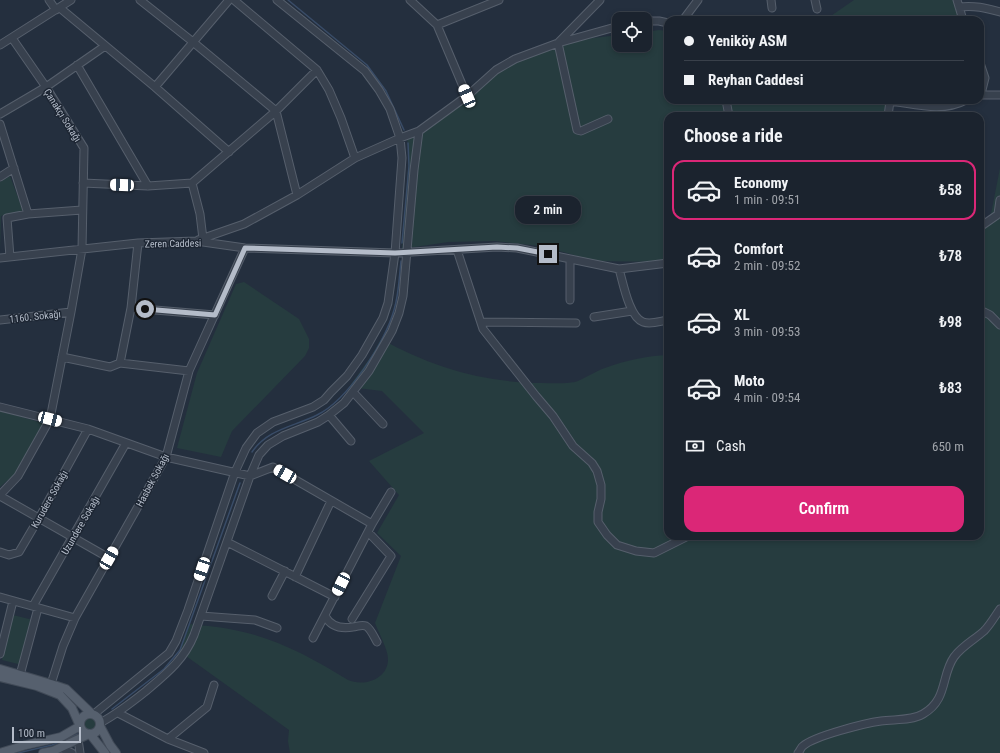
<!DOCTYPE html>
<meta charset="utf-8">
<style>
body{margin:0;font-family:"Roboto Condensed",sans-serif;background:#282f3a;color:#f1f3f6;height:100vh;display:flex;flex-direction:column;font-size:15px;white-space:nowrap}
*{box-sizing:border-box;margin:0}
p{font-size:13px;color:#a0a4aa}
.icon{flex:none;width:22px;height:22px;fill:none;stroke:currentColor;stroke-width:2;stroke-linecap:round;stroke-linejoin:round}
.map{position:relative;flex:1;overflow:hidden}
.sheet{position:absolute;left:664px;top:112px;width:320px;height:428px;display:flex;flex-direction:column;background:#1b232e;border-radius:12px;box-shadow:0 2px 6px #0003,0 0 0 1px #39404a}
.sheet>*{flex:none}
.hud{position:absolute;left:664px;top:16px;width:320px;height:88px;border-radius:12px;box-shadow:0 2px 6px #0003,0 0 0 1px #39404a;display:grid;align-content:center;height:88px;padding:0 20px;background:#1b232e}
.buttons{position:absolute;left:612px;top:12px;display:grid;gap:8px}
.buttons a{display:grid;place-items:center;width:40px;height:40px;border-radius:8px;background:#1b232e;box-shadow:0 2px 6px #0003,0 0 0 1px #39404a;font-size:20px}
.scale{position:absolute;left:12px;bottom:10px;width:69px;box-sizing:border-box;padding-left:4px;border:2px solid #b4bcc9;border-top:0;font-size:11px;line-height:14px;white-space:nowrap;color:#b4bcc9;-webkit-text-stroke:3px #1d2633;paint-order:stroke}
.end{position:absolute;width:18px;height:18px;margin:-9px;border:5px solid #b4bcc9;background:#111;box-shadow:0 0 0 2px #111}
.from{border-radius:50%}
.bubble{position:absolute;height:28px;border-radius:12px;background:#1b232e;box-shadow:0 2px 6px #0003,0 0 0 1px #39404a;font-size:13px;font-weight:600;line-height:28px;text-align:center}
.car{position:absolute;width:12px;height:24px;margin:-12px -6px;border-radius:5px;box-shadow:0 0 3px 1px #0007;background:linear-gradient(#fff 24%,#345 0 40%,#fff 0 76%,#345 0 86%,#fff 0)}
.hud b{display:flex;align-items:center;gap:14px;height:38px;font-size:15px}
.hud b+b{border-top:1px solid #39404a}
.hud i{width:10px;height:10px;background:#f1f3f6}
ul{padding:0;list-style:none}
li{display:flex;align-items:center;gap:12px;height:60px;margin:0 8px 6px;padding:0 12px;border:2px solid transparent;border-radius:12px}
li div{flex:1}
li b{display:block;font-size:15px}
li em{font-style:normal;font-weight:600}
li.current{border-color:#db2777}
li>.icon{width:36px;height:36px;stroke-width:1.5}
h2{padding:0 20px;font-size:18px;line-height:48px}
.pay{display:flex;align-items:center;gap:10px;height:44px;padding:0 20px;font-size:15px}
.pay p{margin-inline-start:auto}
.button{display:flex;gap:8px;margin-top:auto;padding:8px 20px}
.button a{flex:1;height:46px;border-radius:12px;background:#db2777;color:#fff;font-size:16px;font-weight:600;line-height:46px;text-align:center}
.map>svg:first-child{display:block}
.green{fill:#263c3f}
.lines{fill:none;stroke-linecap:round;stroke-linejoin:round}
.stream{stroke:#394c67;stroke-width:1.5}
.minor-casing{stroke:#565f6c;stroke-width:9}
.major-casing{stroke:#414a57;stroke-width:10}
.minor{stroke:#38414e;stroke-width:7}
.major{stroke:#56606e;stroke-width:8}
.route{stroke:#b4bcc9;stroke-width:5}
.labels{text-anchor:middle;stroke-width:3;stroke-linejoin:round;paint-order:stroke}
.street-label{font-size:10px;fill:#b4bcc9;stroke:#1d2633}
</style>
<div class="map">
<svg width="1000" height="753" viewBox="0 0 1000 753">
<rect width="100%" height="100%" fill="#242f3e"/>
<path class="green" d="M854,0H959L966,20H825Z
M659,30L668,31V100H976L959,106L933,110L892,104L891,116H668V262L593,261L567,253L540,246L495,241L448,242L402,249L409,156L407,137L413,135L492,72L558,42L619,35V45H645V32Z
M1000,168V753H290L288,741L289,730L179,651L190,624C206,626 223,627 239,631C278,639 314,659 348,680C364,687 389,679 388,658C388,650 378,631 375,623L401,556L377,533L399,495L369,461L424,433L382,391L349,387L372,355L381,339C431,367 485,383 541,383C552,383 565,384 575,382C584,379 596,371 605,368C626,360 647,356 668,355V536H980V335L985,320L980,315V224L991,214Z
M10,176L23,211L1,216L0,251V182Z
M244,282L299,319L309,339V348L305,356L232,431L221,457L177,448L197,373L236,284Z
M0,411L43,423L16,473L0,487Z
M13,615L33,620L22,665L2,660Z
M84 724a6 6 0 1 1 12 0a6 6 0 1 1-12 0Z"/>
<g class="lines">
<path class="stream" d="M288,0L367,65L386,91L404,130
M402,243L409,166L408,143
M252,452C268,429 293,427 317,415C348,400 385,342 394,310C399,294 399,278 401,261
M112,709L164,669L180,650L240,483
M18,753L52,745L78,734"/>
<defs>
<path id="minor" d="M49,0L56,10
M140,0L193,42L276,111L297,195
M234,0L317,70L329,90L341,118L355,158
M410,0L437,25L467,96
M771,0L772,8
M815,0L817,9
M957,0L963,20
M959,7C974,5 986,8 1000,12
M60,8L155,87L229,152
M683,20L698,0
M645,21H659L668,23
M437,25L499,0
M0,45L71,0
M980,63L985,78L981,94
M77,65L148,186
M155,87L229,0
M980,95H1000
M726,100L729,116
M0,114L46,87L105,46
M888,116L890,101C915,104 942,113 966,100
M608,119L581,131L577,130L558,43L619,26
M0,124L28,214
M0,177L14,168
M83,183L148,186L192,183L276,111L317,70
M192,183L200,214L203,239
M998,214L1000,200
M980,227L1000,213
M198,240L244,224L297,195L355,158L400,138L419,131L467,96L496,70L515,59L558,43L600,0
M457,250L483,329L536,396L553,416L573,446L592,463L597,471L601,485V499L598,512V522L607,535L617,545L636,551L654,553L688,536
M10,257L7,218L28,214L82,210
M0,258L138,243L196,241L245,248L395,253L497,247L517,248L619,269L668,263
M619,269C623,282 629,317 643,322C651,325 660,321 668,320
M570,300V259
M131,308L215,315
M980,310L990,315L1000,325
M594,317L632,311
M0,320L71,312
M481,322L576,323
M62,357L110,367L120,363L189,371
M120,363L131,308L138,243
M353,392L383,424
M0,407L88,429L166,457L250,476
M329,415L351,441
M250,476L273,467L372,524
M0,495L18,476L50,419L71,312L82,249L84,148L46,87L12,38
M0,496L109,558
M227,542L335,597
M0,552L9,555L19,552L39,518L88,429
M295,577L331,501
M272,596L285,571
M0,597L75,618
M33,606L126,443
M201,616L255,620L277,628
M325,616C331,627 341,629 353,627C357,627 361,624 366,626C371,629 374,637 377,642
M352,619L391,556L368,532
M313,638L372,524L391,492
M0,654L13,601
M20,675L38,608
M51,684L63,646L75,618L166,457L189,371L245,248
M118,713L168,739L204,753
M94,714L169,653L176,641L188,610L235,472L246,448L257,433L273,422L313,407L324,400L331,392L347,376L362,355L383,318L388,303L395,253L402,158L400,138L390,109L379,90L365,71L277,0
M100,723C117,714 131,703 146,691C166,674 184,660 194,635L250,476L259,455L268,445L283,436L318,422L329,415L344,403L369,371L392,331L399,313L403,296L414,170L419,131
M78,739L80,753
M168,739L207,707L214,685
M60,748L72,753
M798,753C800,751 801,747 803,746C814,736 866,723 881,721C894,719 911,721 923,714C948,700 941,675 954,657C962,646 974,640 984,631C990,625 995,616 1000,609"/>
<path id="major" d="M0,669L51,684L66,689L92,714
M0,677L37,686L60,695L72,708L79,724
M80 724a10 10 0 1 1 20 0a10 10 0 1 1-20 0Z
M100,726L110,745L116,753
M90,734L105,753
M0,753L26,745L61,737L80,726
M43,753L53,751L89,734"/>
</defs>
<use href="#minor" class="minor-casing"/>
<use href="#major" class="major-casing"/>
<use href="#minor" class="minor"/>
<use href="#major" class="major"/>
</g>
<g class="lines">
<path class="route" d="M145,309L215,315L245,248L395,253L497,247L517,248L548,254"/>
</g>
<g class="labels">
<g class="street-label">
<text transform="translate(63 115) rotate(58)" y="4">Çanakçı Sokağı</text>
<text transform="translate(173 243) rotate(-1)" y="4">Zeren Caddesi</text>
<text transform="translate(35 316) rotate(-6)" y="4">1160. Sokağı</text>
<text transform="translate(152 480) rotate(-62)" y="4">Hasbek Sokağı</text>
<text transform="translate(49 499) rotate(-61)" y="4">Kurudere Sokağı</text>
<text transform="translate(80 525) rotate(-60)" y="4">Uzundere Sokağı</text>
</g>
</g>
</svg>
<div class="buttons">
<a><svg class="icon" aria-label="locate" viewBox="0 0 24 24"><circle cx="12" cy="12" r="6"/><path d="M12 2v4M12 18v4M2 12h4M18 12h4"/></svg></a>
</div>
<div class="scale">100 m</div>
<i class="end from" style="left:145px;top:309px"></i>
<i class="end" style="left:548px;top:254px"></i>
<div class="bubble" style="left:515px;top:196px;width:66px">2 min</div>
<i class="car" style="left:467px;top:96px;rotate:337deg"></i>
<i class="car" style="left:122px;top:185px;rotate:272deg"></i>
<i class="car" style="left:50px;top:419px;rotate:105deg"></i>
<i class="car" style="left:285px;top:474px;rotate:300deg"></i>
<i class="car" style="left:109px;top:558px;rotate:30deg"></i>
<i class="car" style="left:202px;top:569px;rotate:199deg"></i>
<i class="car" style="left:341px;top:584px;rotate:207deg"></i>
<div class="hud">
<b><i class="from"></i>Yeniköy ASM</b>
<b><i></i>Reyhan Caddesi</b>
</div>
<section class="sheet">
<h2>Choose a ride</h2>
<ul>
<li class="current"><svg class="icon" aria-label="car" viewBox="0 0 24 24"><path d="M5 17H2v-5l4-1 3-4h7l3 4 3 1v5h-3M9 17h6M6 11h13"/><circle cx="7" cy="17" r="2"/><circle cx="17" cy="17" r="2"/></svg><div><b>Economy</b><p>1 min · 09:51</p></div><em>₺58</em></li>
<li><svg class="icon" aria-label="car" viewBox="0 0 24 24"><path d="M5 17H2v-5l4-1 3-4h7l3 4 3 1v5h-3M9 17h6M6 11h13"/><circle cx="7" cy="17" r="2"/><circle cx="17" cy="17" r="2"/></svg><div><b>Comfort</b><p>2 min · 09:52</p></div><em>₺78</em></li>
<li><svg class="icon" aria-label="car" viewBox="0 0 24 24"><path d="M5 17H2v-5l4-1 3-4h7l3 4 3 1v5h-3M9 17h6M6 11h13"/><circle cx="7" cy="17" r="2"/><circle cx="17" cy="17" r="2"/></svg><div><b>XL</b><p>3 min · 09:53</p></div><em>₺98</em></li>
<li><svg class="icon" aria-label="car" viewBox="0 0 24 24"><path d="M5 17H2v-5l4-1 3-4h7l3 4 3 1v5h-3M9 17h6M6 11h13"/><circle cx="7" cy="17" r="2"/><circle cx="17" cy="17" r="2"/></svg><div><b>Moto</b><p>4 min · 09:54</p></div><em>₺83</em></li>
</ul>
<div class="pay"><svg class="icon" aria-label="cash" viewBox="0 0 24 24"><path d="M3 7h18v10H3z"/><circle cx="12" cy="12" r="2"/></svg>Cash<p>650 m</p></div>
<div class="button"><a>Confirm</a></div>
</section>
</div>
